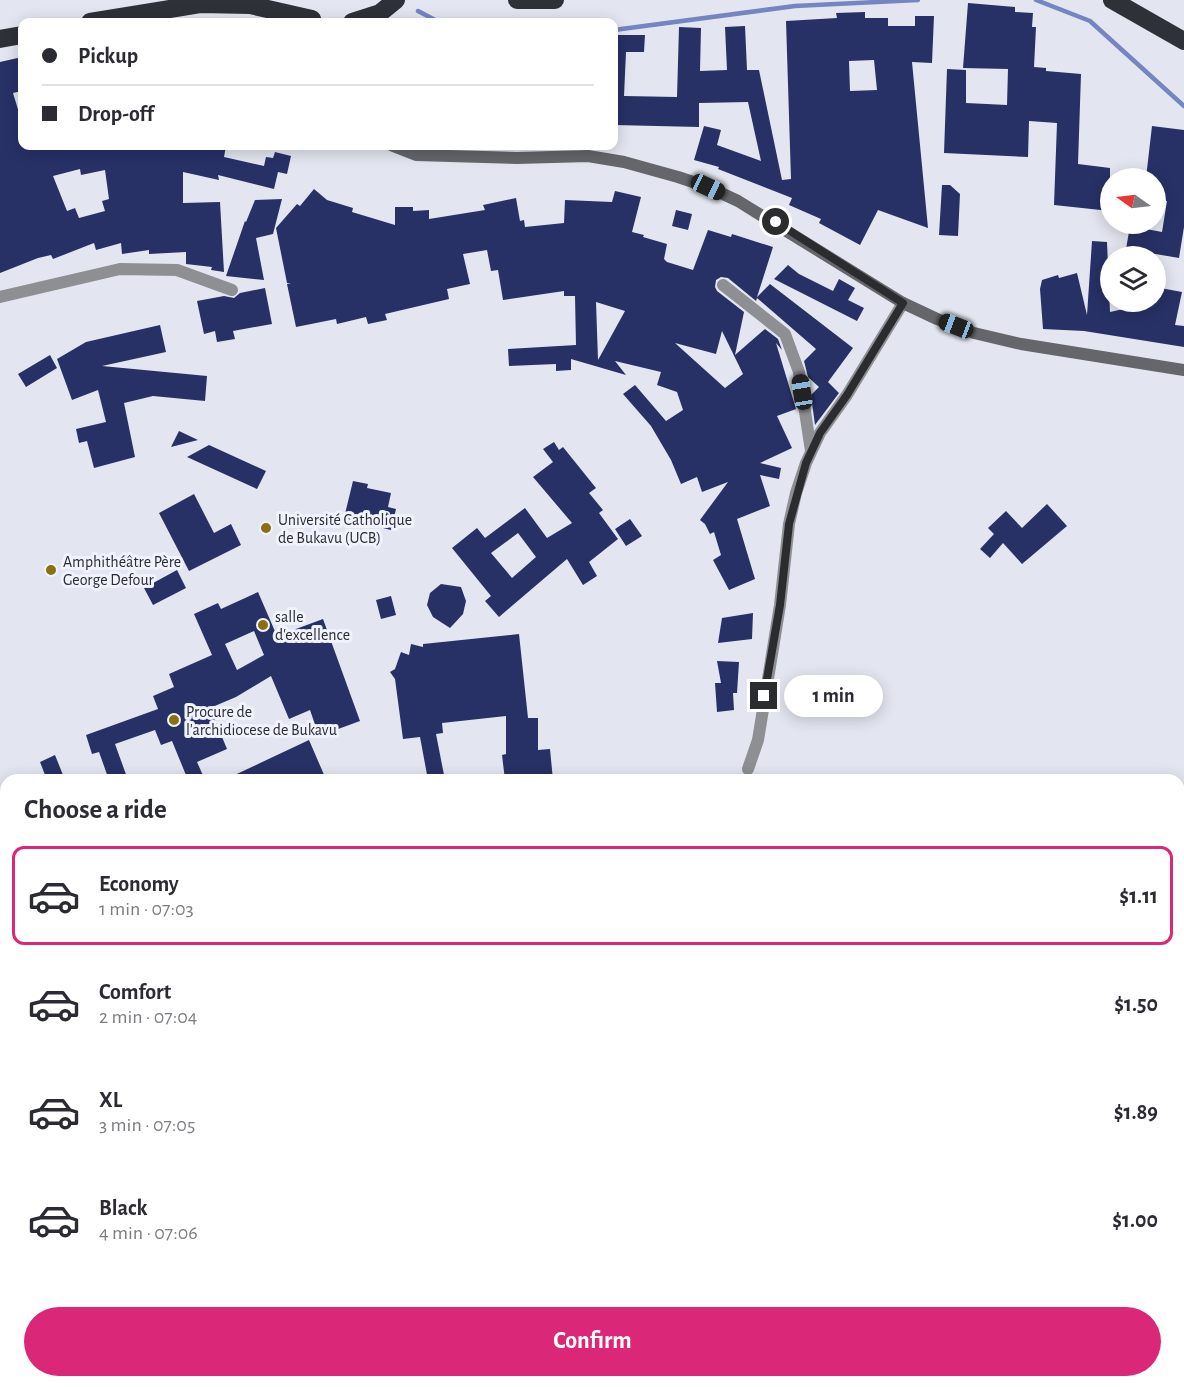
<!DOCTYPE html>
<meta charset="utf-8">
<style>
body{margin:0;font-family:"Alegreya Sans",sans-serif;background:#f2f2f3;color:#2b2b33;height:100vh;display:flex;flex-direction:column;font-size:22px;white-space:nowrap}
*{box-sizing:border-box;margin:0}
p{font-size:20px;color:#7c7c81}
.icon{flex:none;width:33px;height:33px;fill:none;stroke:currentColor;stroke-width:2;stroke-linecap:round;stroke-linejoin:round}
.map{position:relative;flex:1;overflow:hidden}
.details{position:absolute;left:0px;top:774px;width:1185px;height:614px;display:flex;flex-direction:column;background:#fff;border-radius:18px 18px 0 0;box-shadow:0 3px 15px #0003}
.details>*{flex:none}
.guide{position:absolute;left:18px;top:18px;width:600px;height:132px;border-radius:12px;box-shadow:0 3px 15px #0003;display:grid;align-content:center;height:132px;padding:0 24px;background:#fff}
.needle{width:39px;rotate:284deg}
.controls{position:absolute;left:1100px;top:168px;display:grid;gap:12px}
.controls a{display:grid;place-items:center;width:66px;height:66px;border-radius:50%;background:#fff;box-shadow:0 3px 15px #0003;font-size:30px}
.end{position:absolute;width:27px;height:27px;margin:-14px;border:8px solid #2a2c2f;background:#fff;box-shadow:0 0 0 3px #fff}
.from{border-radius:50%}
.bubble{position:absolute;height:42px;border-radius:21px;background:#fff;box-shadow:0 3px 15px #0003;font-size:20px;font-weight:700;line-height:42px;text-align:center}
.car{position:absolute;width:18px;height:36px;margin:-18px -9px;border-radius:8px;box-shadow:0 0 4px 2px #0007;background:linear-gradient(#222 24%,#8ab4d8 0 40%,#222 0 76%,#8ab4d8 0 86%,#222 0)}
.guide b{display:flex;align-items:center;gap:21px;height:57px;font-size:22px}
.guide b+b{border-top:2px solid #e1e1e2}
.guide i{width:15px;height:15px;background:#2b2b33}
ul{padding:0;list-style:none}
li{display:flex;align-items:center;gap:18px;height:99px;margin:0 12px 9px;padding:0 12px;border:3px solid transparent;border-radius:12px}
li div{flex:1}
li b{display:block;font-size:22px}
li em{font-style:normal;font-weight:700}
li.active{border-color:#db2777}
li>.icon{width:54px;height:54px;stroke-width:1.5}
h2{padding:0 24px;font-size:27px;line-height:72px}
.button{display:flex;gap:12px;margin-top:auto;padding:12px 24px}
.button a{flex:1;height:69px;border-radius:36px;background:#db2777;color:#fff;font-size:24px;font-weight:700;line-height:69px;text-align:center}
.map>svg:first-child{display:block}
.green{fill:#bdcbf9}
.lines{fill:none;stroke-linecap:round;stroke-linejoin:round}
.stream{stroke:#7585c1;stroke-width:4.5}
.building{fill:#273166;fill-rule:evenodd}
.street{stroke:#8e8f93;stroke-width:12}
.secondary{stroke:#64666b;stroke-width:12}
.highway{stroke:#2f3138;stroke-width:18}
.route{stroke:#2a2c2f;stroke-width:8}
.poi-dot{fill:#897011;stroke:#f0f3fd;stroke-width:2}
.labels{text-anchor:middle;stroke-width:6;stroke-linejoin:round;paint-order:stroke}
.poi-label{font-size:16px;fill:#2a2c2f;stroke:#f0f3fd;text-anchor:start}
</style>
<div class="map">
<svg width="1184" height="1387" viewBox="0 0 1184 1387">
<rect width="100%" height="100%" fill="#e3e6f0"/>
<path class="green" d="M6,1006V1128L0,1105V1008Z"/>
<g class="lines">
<path class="stream" d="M1036,0L1090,21L1184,106
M418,11L439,22
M614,30L795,6L918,0"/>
</g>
<path class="building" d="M968,3L1015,7V12L1033,13L1032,27H1036L1034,67L1046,68V71L1081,74L1078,164L1110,168V211L1054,205L1057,123L1029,121L1028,157L944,153L947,69L966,70V103L1007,105L1008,69L963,68Z
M865,12V18H888V26H915V16H934L932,63L912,62L928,228L878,210L860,245L819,223L821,219L789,205L792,198L718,169L719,167L694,160L704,126L721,130L717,145L761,161L748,102L699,103V127L614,125V35H645L644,52H626L624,96L677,97L679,27L701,28L700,71L727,70L725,27L745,26L747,70H759L782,180L791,179L786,21L837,18L836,13ZM874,60L877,90L850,91L849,61Z
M22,57V91L13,93L20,116L22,115V146H226L224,157L264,166L266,157L273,158L275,152L291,156L287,174L278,172L274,189L218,175L219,180L183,172V203L220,202L224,272L211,270L212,267L186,264V252L149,254V250L122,254L121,243L96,250L94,243L53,259L51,255L38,258L0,273V62ZM80,169L81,175L105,170L109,199L102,201L105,211L79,218L75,208L67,211L53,176Z
M1152,126L1184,130V227L1179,258L1126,249L1130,226L1162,232L1167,201L1155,200V178H1146Z
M942,185H950L960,194L958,236L939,235Z
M314,189L327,200L353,208L352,212L395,225V207H413V211L429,210V219L485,210L483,205L516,198L520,221L524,220L525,227L564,223L565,200L612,202L615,191L641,197L632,232L644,235L643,237L667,244L664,259L667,262L693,270L708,230L731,237L732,234L773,247L757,297L770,284L853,348L828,382L839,393L815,425L811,395L819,387L808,377L804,361L816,349L757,298L756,301L728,278L721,277L716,280L715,287L717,291L744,312L735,355L765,329L778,339L782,350L776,343L796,409L777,416L792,448L760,463L781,468L779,479L760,475L770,506L737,519L755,579L729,590L713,560L721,555L714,532L710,534L705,524L700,520L728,482L702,492L697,477L681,484L671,460L651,426L623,394L635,385L666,421L683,410L677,392L657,385L661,372L615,361L626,375L571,359V370L556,371V364L509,366L508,349L576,345L575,296H564V291L503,300L498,270L491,271L487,250L463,254L470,284L447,289L449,299L385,314L387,320L368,324L366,317L337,324L336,319L296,327L287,284L291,283H287L276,228L297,204L300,206ZM596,302L625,311L598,360ZM722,331L743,374L725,388L675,343L716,354Z
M282,199L273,234L256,238L264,280L226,276L245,221L246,222L255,200Z
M676,210L692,214L688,230L672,226Z
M1092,241L1107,242L1110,312L1155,302V287L1182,292L1175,325L1184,326V347L1084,331L1043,329L1040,289L1042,280L1058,275L1059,278L1077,273L1087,315Z
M788,265L799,274L833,291L839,279L855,288L848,300L864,308L857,321L774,279Z
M265,288L272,324L233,331L235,339L217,342L215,331L204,334L197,301L224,296L234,298L240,293Z
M160,325L166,352L102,366L207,376L205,401L153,396L124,403L135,457L94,468L87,441L79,443L76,429L106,422L98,390L72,400L57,359L86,342Z
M50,355L57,368L26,387L18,374Z
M179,431L198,440L171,447Z
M554,442L559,450L563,447L596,488L589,493L603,510L599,513L618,539L589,562L597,576L583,585L567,559L499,617L485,601L491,596L452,548L477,528L485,538L525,508L547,538L572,523L533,477L553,462L543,449ZM518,533L536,557L512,578L491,553Z
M209,445L266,471L257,489L187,457Z
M353,481L368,484L367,488L391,493L388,507L396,509L391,530L344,518Z
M194,494L214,533L231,524L241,545L189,571L159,513Z
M1047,504L1067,526L1022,564L1003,543L990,558L980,549L994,534L988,528L1006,511L1022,528Z
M630,519L642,536L626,546L615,529Z
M177,570L186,588L153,605L144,588Z
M441,584L461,587L466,601L463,614L450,628L433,617L427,605L430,593Z
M258,592L277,636L323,619L360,721L319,736L310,710L289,719L271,676L236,697L210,708L227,749L197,762L205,780H188L172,741L161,745L155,730L115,744L128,780H109L99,752L92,754L86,735L158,709L153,696L174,687L169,674L212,655L194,614L218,603L221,609ZM254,631L264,655L237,670L225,644Z
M391,596L396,615L381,619L376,600Z
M753,613L752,639L718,643L722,618Z
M519,634L528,718H538V750L550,749L553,780H505L502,755L506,754V716L442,723L443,733L436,734L445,780H428L420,737L403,739L395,679L390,672L395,669L401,652L409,655L411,644L423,647V644Z
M717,661L739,662L737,693H733L734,710L717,712L715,683H721Z
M309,740L325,777L318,780H224Z
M55,755L65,780H47L40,762Z"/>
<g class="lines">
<path class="street" d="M723,285L785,334L799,372L811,451
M0,297L120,269L177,270L232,290
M748,769L758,740L780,605L789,524L796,493L806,463L820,433L847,395L903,303"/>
<path class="secondary" d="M393,146L416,155L517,158L588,156L624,162L678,177L708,187L738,201L903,303L937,319L974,333L1021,344L1184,370"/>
<path class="highway" d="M517,0H555
M1112,0L1184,41
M90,22L200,4L250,5L312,19
M352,22L380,13L396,0
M0,39L22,35"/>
</g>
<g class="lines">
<path class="route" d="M764,696L780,605L789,524L806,463L820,433L847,395L903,303L776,222"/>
</g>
<g class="poi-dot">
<circle cx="266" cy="528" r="6"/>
<circle cx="51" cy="570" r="6"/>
<circle cx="263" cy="625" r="6"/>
<circle cx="174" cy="720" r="6"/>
</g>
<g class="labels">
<g class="poi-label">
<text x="278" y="525">Université Catholique<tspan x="278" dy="18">de Bukavu (UCB)</tspan></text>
<text x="63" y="567">Amphithéâtre Père<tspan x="63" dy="18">George Defour</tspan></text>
<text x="275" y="622">salle<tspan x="275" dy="18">d'excellence</tspan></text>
<text x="186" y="717">Procure de<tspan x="186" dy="18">l'archidiocese de Bukavu</tspan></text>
</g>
</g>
</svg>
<div class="controls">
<a><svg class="needle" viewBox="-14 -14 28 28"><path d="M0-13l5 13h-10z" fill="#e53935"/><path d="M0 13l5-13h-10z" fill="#7c7c81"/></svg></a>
<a><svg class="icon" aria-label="layers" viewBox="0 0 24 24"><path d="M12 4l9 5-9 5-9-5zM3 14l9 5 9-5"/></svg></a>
</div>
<i class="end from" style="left:776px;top:222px"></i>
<i class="end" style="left:764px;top:696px"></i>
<div class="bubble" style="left:784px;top:675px;width:99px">1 min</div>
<i class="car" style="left:708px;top:187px;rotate:115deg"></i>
<i class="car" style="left:956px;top:326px;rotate:291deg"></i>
<i class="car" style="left:802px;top:392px;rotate:351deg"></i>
<div class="guide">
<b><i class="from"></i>Pickup</b>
<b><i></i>Drop-off</b>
</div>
<section class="details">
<h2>Choose a ride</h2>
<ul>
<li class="active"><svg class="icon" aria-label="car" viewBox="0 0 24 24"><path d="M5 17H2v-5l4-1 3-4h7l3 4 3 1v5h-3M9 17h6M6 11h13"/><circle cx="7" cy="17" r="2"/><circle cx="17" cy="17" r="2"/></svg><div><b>Economy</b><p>1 min · 07:03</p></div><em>$1.11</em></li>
<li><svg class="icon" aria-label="car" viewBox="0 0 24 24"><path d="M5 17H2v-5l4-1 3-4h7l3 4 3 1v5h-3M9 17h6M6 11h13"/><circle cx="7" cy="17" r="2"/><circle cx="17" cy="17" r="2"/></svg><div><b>Comfort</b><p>2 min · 07:04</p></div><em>$1.50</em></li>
<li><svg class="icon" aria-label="car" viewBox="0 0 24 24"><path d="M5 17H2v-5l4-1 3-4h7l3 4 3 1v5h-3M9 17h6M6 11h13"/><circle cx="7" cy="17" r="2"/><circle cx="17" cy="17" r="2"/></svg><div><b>XL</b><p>3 min · 07:05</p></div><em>$1.89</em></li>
<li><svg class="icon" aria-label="car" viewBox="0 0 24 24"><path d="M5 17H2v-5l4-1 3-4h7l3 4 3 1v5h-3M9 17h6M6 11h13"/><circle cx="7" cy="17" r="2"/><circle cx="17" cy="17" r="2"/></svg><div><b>Black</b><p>4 min · 07:06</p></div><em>$1.00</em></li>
</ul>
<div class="button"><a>Confirm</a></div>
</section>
</div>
